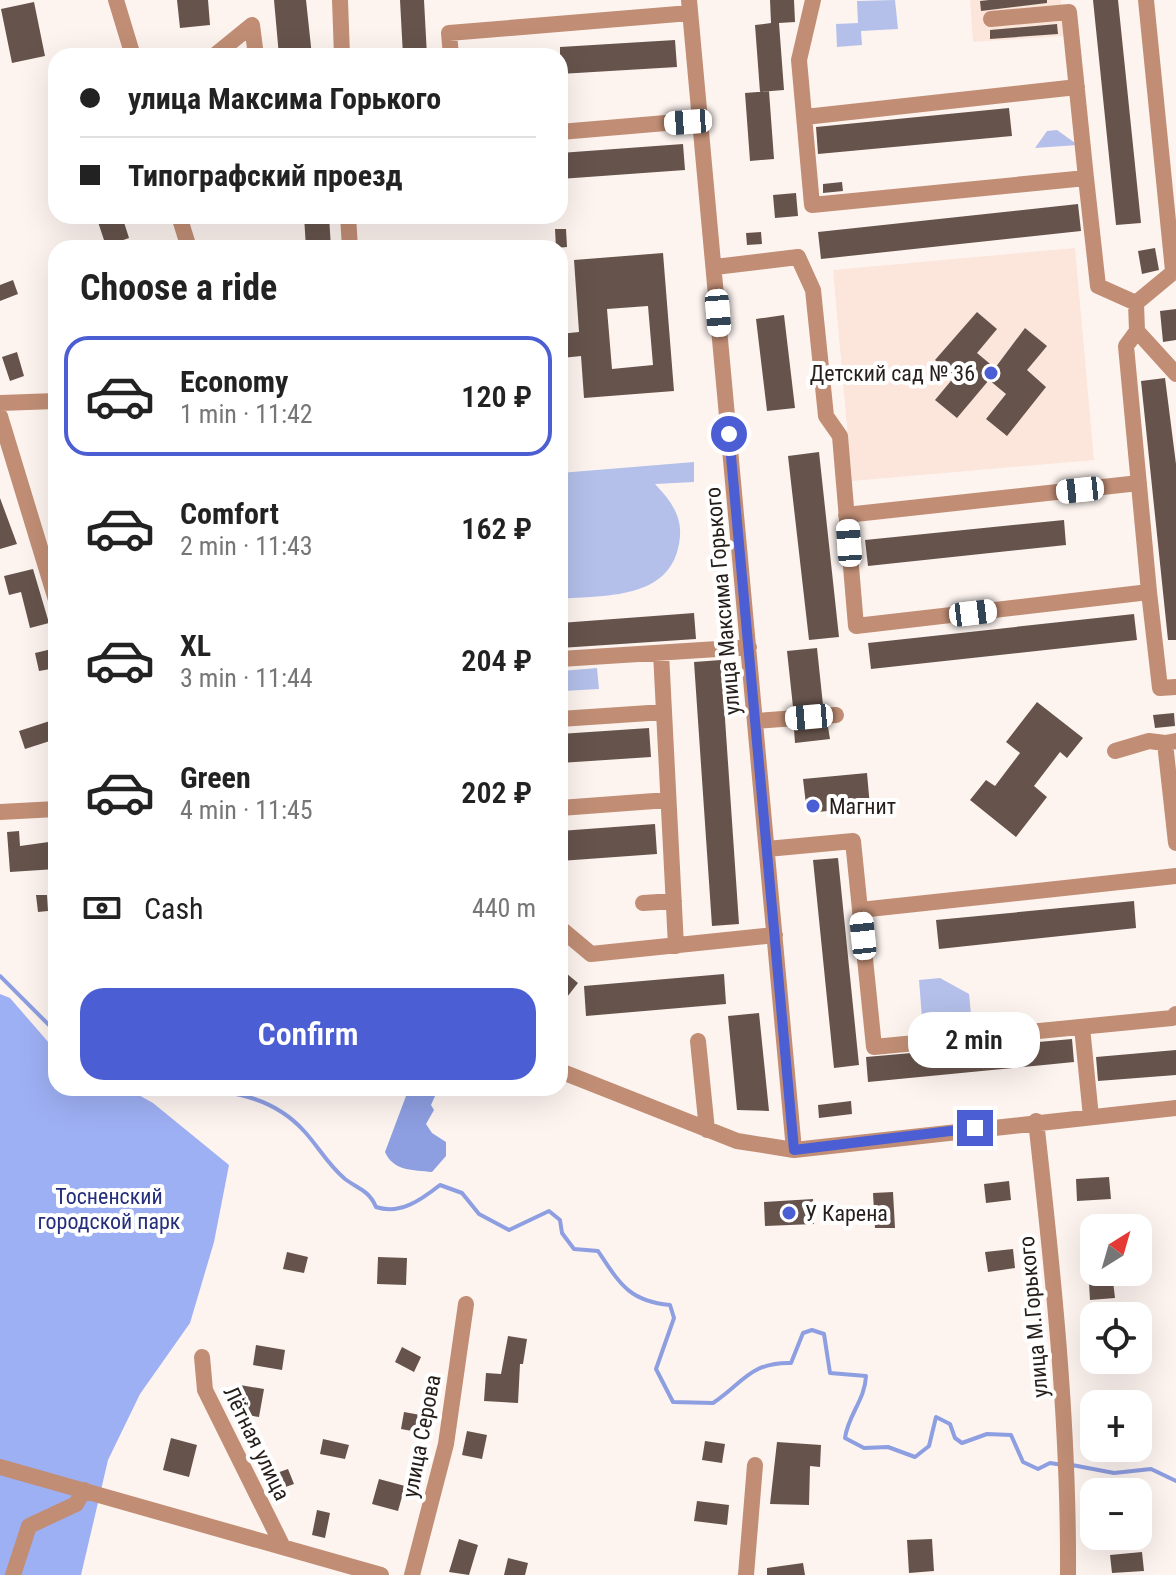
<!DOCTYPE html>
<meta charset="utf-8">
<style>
body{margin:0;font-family:"Roboto Condensed",sans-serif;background:#f2f2f2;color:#222;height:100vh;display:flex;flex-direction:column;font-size:30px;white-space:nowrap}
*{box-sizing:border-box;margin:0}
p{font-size:26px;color:#767676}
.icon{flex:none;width:44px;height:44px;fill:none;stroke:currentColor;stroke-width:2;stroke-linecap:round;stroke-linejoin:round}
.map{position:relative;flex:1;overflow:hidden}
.sheet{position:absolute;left:48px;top:240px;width:520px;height:856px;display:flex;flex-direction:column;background:#fff;border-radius:24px;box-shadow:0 8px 32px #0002}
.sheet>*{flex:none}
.banner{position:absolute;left:48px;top:48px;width:520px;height:176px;border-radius:24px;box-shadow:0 8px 32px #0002;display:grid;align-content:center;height:176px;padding:0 32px;background:#fff}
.needle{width:52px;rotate:37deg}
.tools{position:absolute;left:1080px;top:1214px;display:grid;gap:16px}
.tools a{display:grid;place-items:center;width:72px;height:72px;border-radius:16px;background:#fff;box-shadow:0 8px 32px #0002;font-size:40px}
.end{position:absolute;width:36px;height:36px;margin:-18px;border:10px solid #4c5ed3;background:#fff;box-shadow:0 0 0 4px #fff}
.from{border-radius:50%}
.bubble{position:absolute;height:56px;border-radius:24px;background:#fff;box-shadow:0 8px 32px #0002;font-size:26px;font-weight:600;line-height:56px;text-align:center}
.car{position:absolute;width:24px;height:48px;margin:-24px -12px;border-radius:10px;box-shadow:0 0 6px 2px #0007;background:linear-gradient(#fff 24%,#345 0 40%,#fff 0 76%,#345 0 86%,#fff 0)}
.banner b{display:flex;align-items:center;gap:28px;height:76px;font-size:30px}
.banner b+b{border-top:2px solid #e0e0e0}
.banner i{width:20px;height:20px;background:#222}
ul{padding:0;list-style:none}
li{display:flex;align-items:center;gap:24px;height:120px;margin:0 16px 12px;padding:0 16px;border:4px solid transparent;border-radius:24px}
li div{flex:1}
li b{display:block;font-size:30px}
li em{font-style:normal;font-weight:600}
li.current{border-color:#4c5ed3}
li>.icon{width:72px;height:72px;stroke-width:1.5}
h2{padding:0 32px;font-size:36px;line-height:96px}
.pay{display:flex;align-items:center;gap:20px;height:88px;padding:0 32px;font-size:30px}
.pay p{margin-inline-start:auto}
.action{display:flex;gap:16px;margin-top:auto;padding:16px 32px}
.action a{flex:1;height:92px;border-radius:24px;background:#4c5ed3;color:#fff;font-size:32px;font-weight:600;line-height:92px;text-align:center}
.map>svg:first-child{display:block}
.built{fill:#fce5da}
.green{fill:#b4c0ea}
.forest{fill:#9eb0f4}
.water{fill:#8d9ee1}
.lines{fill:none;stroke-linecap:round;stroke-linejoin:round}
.stream{stroke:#8d9ee1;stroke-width:4}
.building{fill:#66544c;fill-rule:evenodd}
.minor{stroke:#c18e75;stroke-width:16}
.route{stroke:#4c5ed3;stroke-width:10}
.poi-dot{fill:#4c5ed3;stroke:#fff;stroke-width:3}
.labels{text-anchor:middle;stroke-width:8;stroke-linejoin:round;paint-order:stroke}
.poi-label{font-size:22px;fill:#251e1a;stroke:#fff;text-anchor:start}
.street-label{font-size:22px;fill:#251e1a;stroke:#fff}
.park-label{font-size:22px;fill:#242e7b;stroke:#fff}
</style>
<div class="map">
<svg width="1176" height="1575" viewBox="0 0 1176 1575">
<rect width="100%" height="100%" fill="#fdf4f0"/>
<path class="built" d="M970,0H1061L1064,36L973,42Z
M1075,248L1094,460L852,481L833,270Z"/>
<path class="green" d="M895,0L898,29L861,31L862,45L837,47L836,24L858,23L857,1Z
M1057,130L1078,145L1035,148L1047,131Z
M694,462V482L655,484C672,502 684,518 679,544C669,600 605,595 560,599V473Z
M597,668L599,689L563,691L561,671Z
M940,978L969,994L971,1014L922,1018L919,980Z"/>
<path class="forest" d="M0,994L10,998L56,1051V1088H126L153,1103L229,1165L214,1242L190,1323L140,1394L108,1460L81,1575H0Z"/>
<path class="water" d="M409,1088H454L435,1096L431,1105L434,1110L426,1124L432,1133L446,1142V1156L432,1172C413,1170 393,1171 385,1152Z"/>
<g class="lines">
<path class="stream" d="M0,976L56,1032
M196,1088C237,1092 275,1099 304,1131C318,1146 328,1165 345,1179C358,1189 369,1190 376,1207C400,1215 421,1200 440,1185L462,1193L479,1214L509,1230L549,1211L560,1220L562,1233L574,1249L598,1251C620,1284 629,1301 670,1305L674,1318L656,1369L673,1402L713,1403C743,1383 750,1362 791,1363L803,1333L812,1330L824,1334L830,1373L866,1376C865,1400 848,1415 845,1438L864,1448L888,1447L915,1457L929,1446L936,1417L950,1424L955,1438L962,1443L987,1434L1011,1435L1023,1462L1038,1469L1050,1463L1063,1465
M1072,1465L1114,1473L1151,1469L1176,1481"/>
</g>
<path class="building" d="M177,0H208L210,25L180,28Z
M274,0H306L312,56H279Z
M400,0H424L427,56H403Z
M770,0H794L795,22L779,23L784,90L760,92L755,25L771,23Z
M989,0H1047V3L981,11L980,1Z
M1093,0H1118L1141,223L1116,225Z
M34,2L45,56L12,63L1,9Z
M1057,24L1058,34L990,39V30Z
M675,40L677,67L560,74V47Z
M769,91L774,159L750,161L745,93Z
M1009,108L1012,136L818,154L816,127Z
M683,144L685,170L560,179V153Z
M842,182L843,191L823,193V184Z
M796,193L798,216L775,218L773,195Z
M1078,204L1081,231L821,259L818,232Z
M122,216L129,238L106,246L98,222Z
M304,216H329L331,248H306Z
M555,229H566L567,247L556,248Z
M761,232L762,244L747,245L746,233Z
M1155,248L1159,270L1142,274L1138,251Z
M663,253L674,391L584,398L581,356L562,358L560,338V334L579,332L574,260ZM648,306L653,365L612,369L607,309Z
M13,280L18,294L0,301V285Z
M1176,309V340L1163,342L1160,311Z
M977,312L997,329L977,353L995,368L1025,328L1047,346L1027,370L1046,387L1007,436L986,419L1006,394L989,380L957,418L935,400L955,376L935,360Z
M784,315L795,408L767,411L756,319Z
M17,352L24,376L10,381L2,357Z
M1165,378L1176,464V640H1168L1141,381Z
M819,452L839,637L809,640L788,456Z
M0,498L17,544L0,549Z
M1064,520L1066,545L868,566L865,540Z
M33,569L49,623L30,628L21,592L9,595L4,576Z
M694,613L696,639L560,648V623Z
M1134,614L1137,640L871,669L868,643Z
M56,648V668L39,671L35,653Z
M817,648L823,705L793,707L787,651Z
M721,660L739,924L712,926L694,662Z
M1037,702L1083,738L1067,758L1060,752L1034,786L1047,797L1016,837L970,800L986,780L995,786L1020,753L1006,742Z
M1174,713L1175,726L1155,728L1153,715Z
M56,719V739L25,749L19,731Z
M828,727L830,739L795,743L794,729Z
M649,728L651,757L560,763V734Z
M867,773L870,807L807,813L803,779Z
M655,824L657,854L560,861V831Z
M19,831L20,846L56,841V869L10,872L7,832Z
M838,858L859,1065L834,1068L813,860Z
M36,895H47L48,911L38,912Z
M1134,901L1136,928L939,949L936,920Z
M560,968L578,983L560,1006Z
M724,974L726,1004L586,1016L584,986Z
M759,1013L769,1111L737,1110L728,1016Z
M1072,1039L1074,1062L868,1082L866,1057Z
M1176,1050V1075L1098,1081L1096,1057Z
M851,1101L852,1114L819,1118L818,1105Z
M1109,1177L1111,1199L1077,1201L1076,1179Z
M1009,1181L1011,1200L986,1203L984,1184Z
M893,1192L895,1228H875L873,1193Z
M813,1199L814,1224L765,1226L764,1202Z
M1094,1240V1275H1088L1082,1242Z
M1013,1249L1015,1268L988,1272L985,1252Z
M287,1252L308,1257L304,1273L283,1269Z
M378,1257L407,1258L406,1285L377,1284Z
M1113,1281L1115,1298L1090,1300L1089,1283Z
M508,1336L527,1339L523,1364H520L518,1403L484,1401L486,1373L501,1374Z
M256,1345L285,1350L282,1370L253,1365Z
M402,1347L421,1357L414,1372L395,1362Z
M240,1385L264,1389L259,1417L235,1413Z
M404,1412L426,1416L423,1433L401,1429Z
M467,1431L487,1435L482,1459L462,1455Z
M171,1438L197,1445L189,1477L163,1470Z
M323,1439L349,1445L345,1459L320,1454Z
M705,1441L725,1444L722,1463L702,1460Z
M777,1442L821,1445L820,1467L810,1466L809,1505L770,1504Z
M288,1469L294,1484L274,1491L268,1476Z
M379,1479L405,1486L398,1511L372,1504Z
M697,1501L729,1505L727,1525L694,1521Z
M317,1510L330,1513L325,1538L312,1535Z
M459,1539L478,1545L469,1575L449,1572Z
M932,1539L934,1571L909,1573L907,1540Z
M1142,1552L1144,1571L1112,1573L1110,1555Z
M508,1558L528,1563L525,1575H504Z
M803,1563L805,1575H767V1568Z"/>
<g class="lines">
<path class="minor" d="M116,0L133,56
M340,0L342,56
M689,0L794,1150
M1146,0L1173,271
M991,19L1069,12L1086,178
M214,56L252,25L256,56
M451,56L449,33L690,13
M805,117L1077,87
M560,132L701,120
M179,216L189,248
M348,216L350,248
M715,267L798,257L813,290L826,416L840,436L856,626L1149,592L1126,346L1137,331L1136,303L1098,286L1086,178L812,205L799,60L813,0
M1136,303L1176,270
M1137,331L1176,374
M0,403L56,401
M0,416L56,600
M846,515L1139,483
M1149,592L1160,688L1176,687
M661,653L676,946
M560,659L749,647
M560,719L664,712
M756,721L836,715
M1176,741L1165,743L1176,843
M1115,751L1149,741L1165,743
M560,808L668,800
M0,812L56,809
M767,849L853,841L874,1047L1172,1018L1176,1014
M643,903L674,901
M860,910L1176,876
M560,928L591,954L775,935
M1082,1027L1091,1117
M698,1041L707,1130
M560,1071L737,1141L794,1150L1176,1108
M1036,1121C1053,1272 1069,1423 1068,1575
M202,1357L205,1390L282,1545
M0,1467L381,1575
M13,1575L29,1526L76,1504L84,1490
M412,1575L446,1444L466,1304
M746,1575L755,1465"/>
</g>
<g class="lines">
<path class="route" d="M729,434L794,1150L975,1128"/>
</g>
<g class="poi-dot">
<circle cx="991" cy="373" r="8"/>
<circle cx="813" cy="806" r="8"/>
<circle cx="789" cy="1213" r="8"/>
</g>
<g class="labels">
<g class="poi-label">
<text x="975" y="381" text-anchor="end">Детский сад № 36</text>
<text x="829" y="814">Магнит</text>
<text x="805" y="1221">У Карена</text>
</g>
<g class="street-label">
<text transform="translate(722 601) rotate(-95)" y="8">улица Максима Горького</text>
<text transform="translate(1033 1317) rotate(-95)" y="8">улица М.Горького</text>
<text transform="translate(421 1436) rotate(-79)" y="8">улица Серова</text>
<text transform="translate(257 1443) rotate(64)" y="8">Лётная улица</text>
</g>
<g class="park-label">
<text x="109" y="1204">Тосненский<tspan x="109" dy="25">городской парк</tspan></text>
</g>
</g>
</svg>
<div class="tools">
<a><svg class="needle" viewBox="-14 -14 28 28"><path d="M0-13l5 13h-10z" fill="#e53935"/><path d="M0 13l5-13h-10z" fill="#767676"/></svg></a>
<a><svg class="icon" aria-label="locate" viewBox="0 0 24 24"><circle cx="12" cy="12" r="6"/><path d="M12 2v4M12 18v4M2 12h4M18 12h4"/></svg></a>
<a>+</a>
<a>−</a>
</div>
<i class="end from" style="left:729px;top:434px"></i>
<i class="end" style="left:975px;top:1128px"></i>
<div class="bubble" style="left:908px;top:1012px;width:132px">2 min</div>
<i class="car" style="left:688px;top:122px;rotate:266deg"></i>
<i class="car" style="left:718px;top:313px;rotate:175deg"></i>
<i class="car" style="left:1080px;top:490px;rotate:264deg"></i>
<i class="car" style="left:849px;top:543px;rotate:356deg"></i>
<i class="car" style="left:973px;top:613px;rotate:83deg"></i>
<i class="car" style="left:809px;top:717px;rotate:265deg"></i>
<i class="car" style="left:863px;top:936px;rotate:354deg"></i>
<div class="banner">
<b><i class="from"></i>улица Максима Горького</b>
<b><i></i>Типографский проезд</b>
</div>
<section class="sheet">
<h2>Choose a ride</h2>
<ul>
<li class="current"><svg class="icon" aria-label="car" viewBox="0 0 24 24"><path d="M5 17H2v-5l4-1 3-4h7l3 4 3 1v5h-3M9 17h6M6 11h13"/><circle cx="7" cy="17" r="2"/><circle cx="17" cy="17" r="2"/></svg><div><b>Economy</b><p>1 min · 11:42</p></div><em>120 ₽</em></li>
<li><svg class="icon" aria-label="car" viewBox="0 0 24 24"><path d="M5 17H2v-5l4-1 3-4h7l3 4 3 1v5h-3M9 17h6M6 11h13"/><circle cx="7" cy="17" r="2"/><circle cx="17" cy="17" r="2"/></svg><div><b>Comfort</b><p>2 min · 11:43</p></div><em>162 ₽</em></li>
<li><svg class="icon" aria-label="car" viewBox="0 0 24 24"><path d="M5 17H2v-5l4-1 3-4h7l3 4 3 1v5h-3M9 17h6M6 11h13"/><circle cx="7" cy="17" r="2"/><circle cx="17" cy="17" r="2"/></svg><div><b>XL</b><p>3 min · 11:44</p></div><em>204 ₽</em></li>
<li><svg class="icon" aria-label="car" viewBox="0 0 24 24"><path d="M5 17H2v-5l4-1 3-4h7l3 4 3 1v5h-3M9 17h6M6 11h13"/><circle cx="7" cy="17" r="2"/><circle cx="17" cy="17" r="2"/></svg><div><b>Green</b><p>4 min · 11:45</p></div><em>202 ₽</em></li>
</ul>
<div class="pay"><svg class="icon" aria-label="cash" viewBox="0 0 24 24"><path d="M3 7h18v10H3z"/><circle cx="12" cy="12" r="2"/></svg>Cash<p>440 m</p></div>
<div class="action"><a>Confirm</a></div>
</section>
</div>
